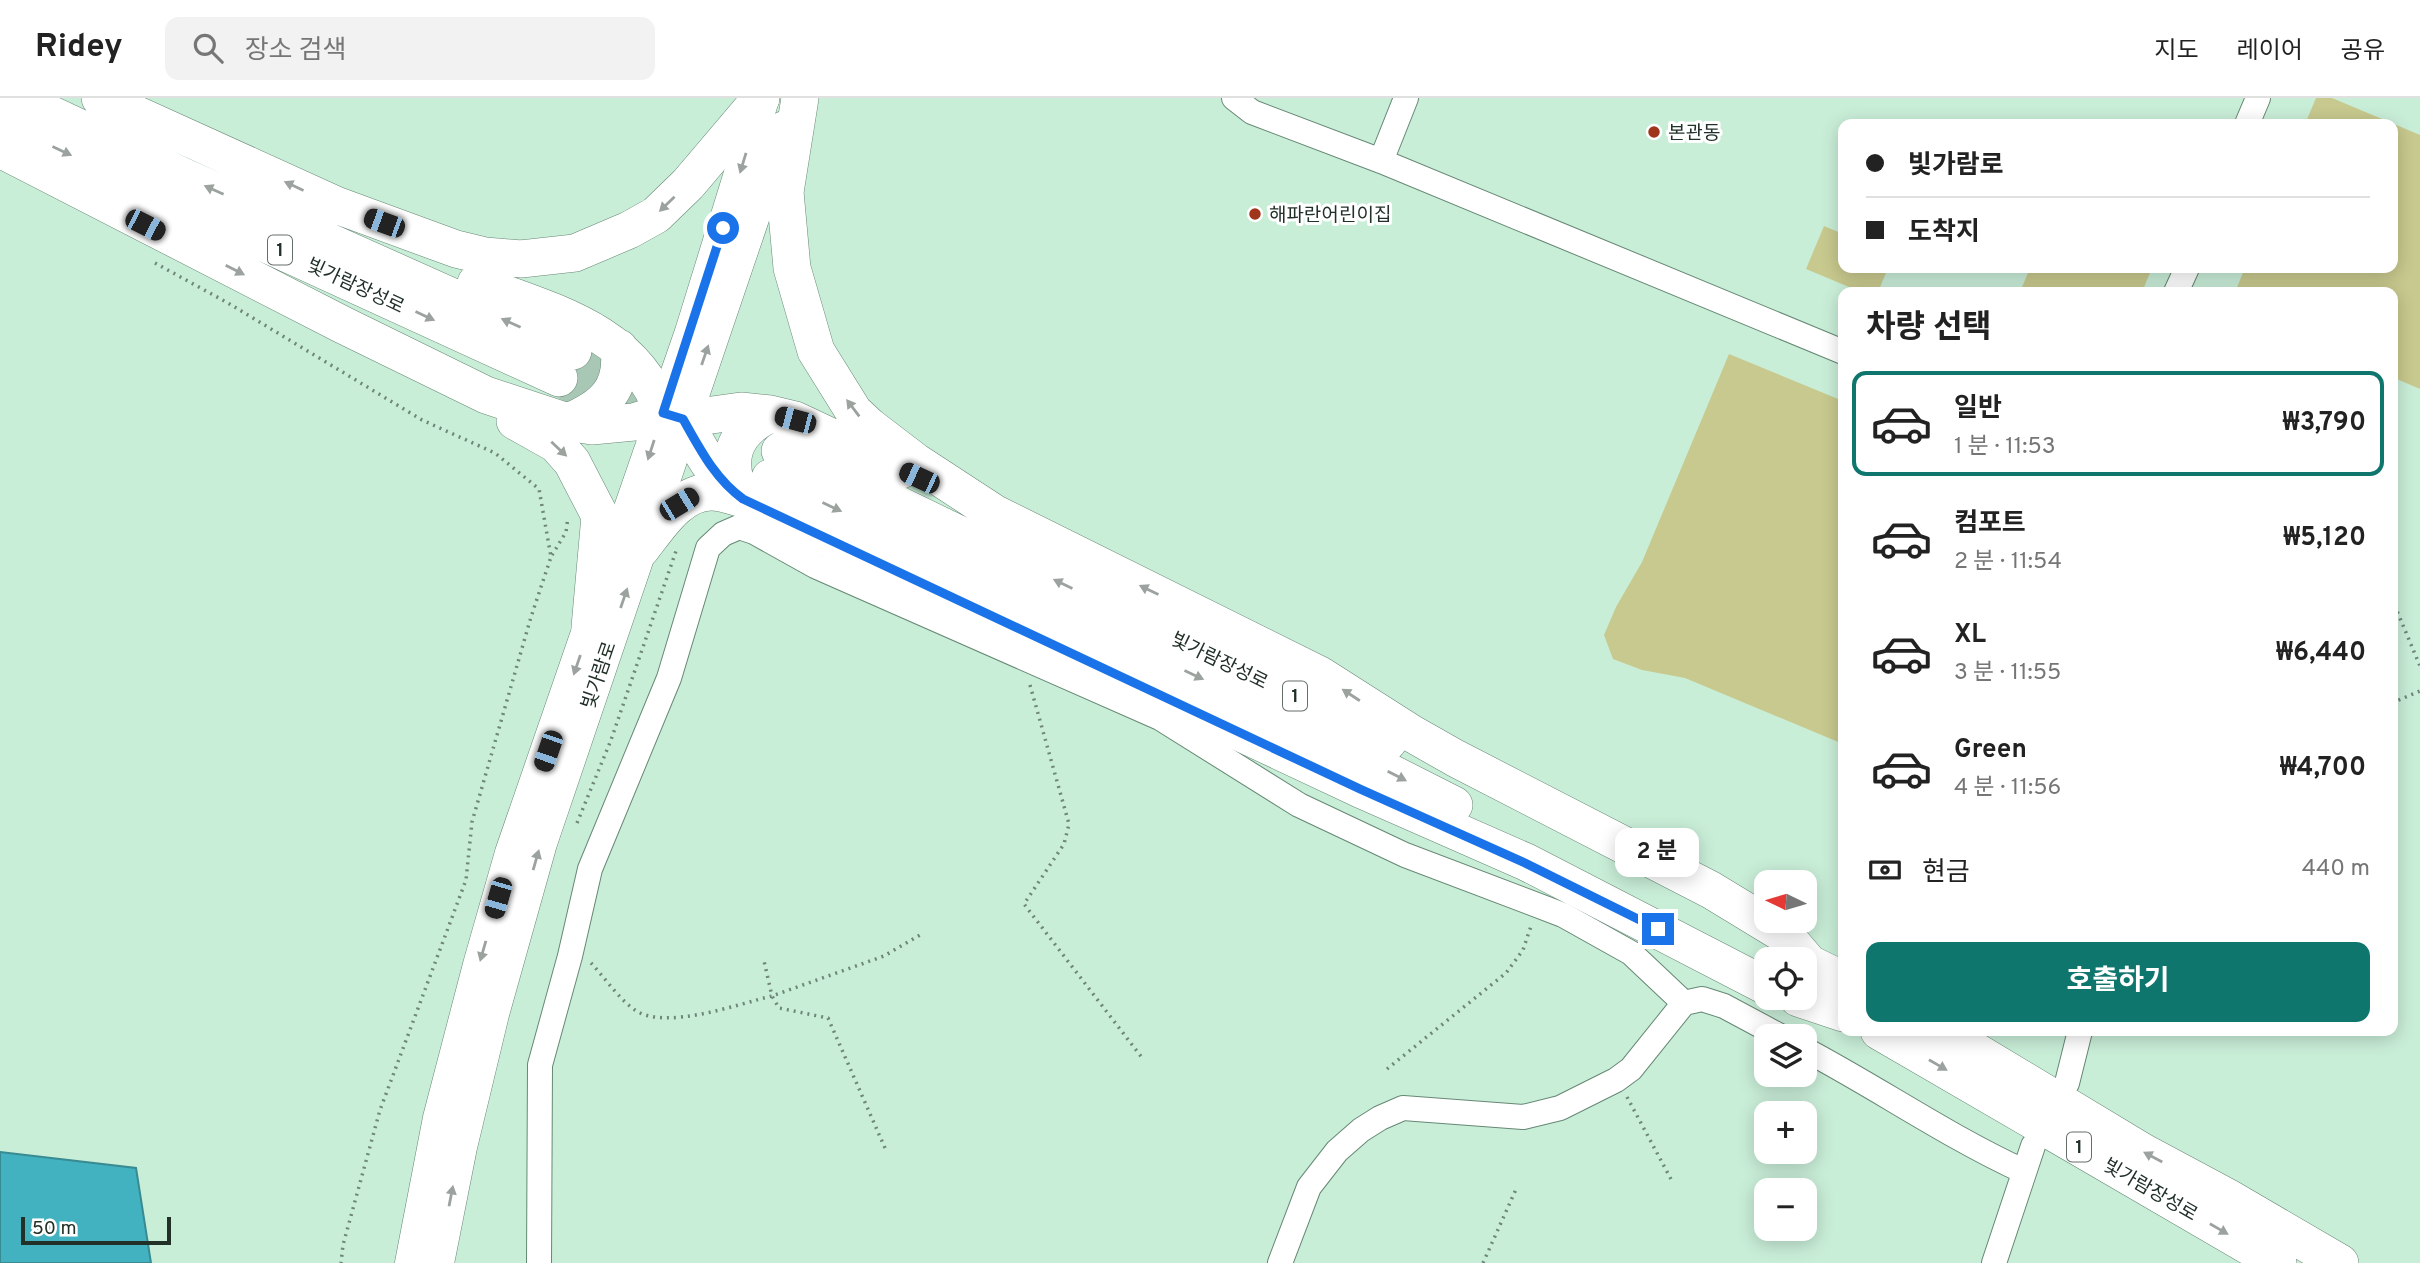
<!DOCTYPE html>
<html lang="ko">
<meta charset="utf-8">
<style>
body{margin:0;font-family:Overpass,"Noto Sans KR",sans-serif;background:#f2f2f2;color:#222;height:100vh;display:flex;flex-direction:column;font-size:26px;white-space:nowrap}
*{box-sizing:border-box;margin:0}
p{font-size:23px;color:#767676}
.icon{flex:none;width:38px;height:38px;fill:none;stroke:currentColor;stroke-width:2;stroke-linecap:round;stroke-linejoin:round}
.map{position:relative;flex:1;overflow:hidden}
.panel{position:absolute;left:1838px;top:189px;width:560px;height:749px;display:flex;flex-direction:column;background:#fff;border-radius:14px;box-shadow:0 4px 18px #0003}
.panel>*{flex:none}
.top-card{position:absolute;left:1838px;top:21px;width:560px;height:154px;border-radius:14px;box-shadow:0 4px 18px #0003;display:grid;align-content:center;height:154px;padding:0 28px;background:#fff}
.needle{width:46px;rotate:275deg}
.fabs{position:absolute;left:1754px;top:772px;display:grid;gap:14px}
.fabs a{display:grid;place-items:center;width:63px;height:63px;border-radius:14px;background:#fff;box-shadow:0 4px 18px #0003;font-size:35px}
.scale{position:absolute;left:21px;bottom:18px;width:150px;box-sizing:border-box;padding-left:7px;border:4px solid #223128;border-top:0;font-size:19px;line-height:24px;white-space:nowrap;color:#223128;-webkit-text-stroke:5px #fff;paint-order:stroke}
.end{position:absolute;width:32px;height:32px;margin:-16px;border:9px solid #1a73e8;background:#fff;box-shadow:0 0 0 4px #fff}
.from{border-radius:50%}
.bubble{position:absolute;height:49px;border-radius:14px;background:#fff;box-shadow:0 4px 18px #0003;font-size:23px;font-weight:700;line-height:49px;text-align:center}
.car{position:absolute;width:21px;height:42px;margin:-21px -10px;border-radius:9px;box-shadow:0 0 5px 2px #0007;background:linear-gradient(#222 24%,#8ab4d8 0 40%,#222 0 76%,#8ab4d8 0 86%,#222 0)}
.top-card b{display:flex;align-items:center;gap:24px;height:66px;font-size:26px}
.top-card b+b{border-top:2px solid #e0e0e0}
.top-card i{width:18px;height:18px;background:#222}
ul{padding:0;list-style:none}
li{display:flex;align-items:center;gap:21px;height:105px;margin:0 14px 10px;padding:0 14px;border:4px solid transparent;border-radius:14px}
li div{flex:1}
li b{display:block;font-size:26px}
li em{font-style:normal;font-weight:700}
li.selected{border-color:#0f766e}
li>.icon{width:63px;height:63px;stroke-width:1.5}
h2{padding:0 28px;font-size:32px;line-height:84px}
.pay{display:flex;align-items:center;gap:18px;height:77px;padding:0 28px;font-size:26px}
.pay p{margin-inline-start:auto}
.cta{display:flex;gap:14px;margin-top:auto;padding:14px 28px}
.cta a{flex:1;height:80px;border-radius:14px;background:#0f766e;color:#fff;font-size:28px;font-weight:700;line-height:80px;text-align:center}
header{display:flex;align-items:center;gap:42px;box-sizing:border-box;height:98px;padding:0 35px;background:#fff;border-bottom:2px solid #e0e0e0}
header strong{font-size:33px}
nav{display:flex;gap:38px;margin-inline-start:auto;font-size:24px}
.search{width:490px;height:63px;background:#f2f2f2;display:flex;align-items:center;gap:18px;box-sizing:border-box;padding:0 24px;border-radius:14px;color:#767676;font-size:26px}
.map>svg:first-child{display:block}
.green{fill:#c8c98e}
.water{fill:#42b1c0;stroke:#388b92;stroke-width:2}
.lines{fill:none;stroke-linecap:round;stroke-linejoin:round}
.highway-tunnel{stroke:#a8c8b5;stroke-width:37;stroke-dasharray:37 18;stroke-linecap:butt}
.minor-casing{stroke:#668874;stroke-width:26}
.major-casing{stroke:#668874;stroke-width:33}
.highway-casing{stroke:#668874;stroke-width:38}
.path{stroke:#6e8778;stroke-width:3.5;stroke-dasharray:2 5;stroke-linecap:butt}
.minor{stroke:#fff;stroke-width:24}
.major{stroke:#fff;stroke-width:32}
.highway{stroke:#fff;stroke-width:37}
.oneway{fill:#9ca29e}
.route{stroke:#1a73e8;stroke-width:9}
.poi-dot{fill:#9f361b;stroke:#fff;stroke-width:2.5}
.labels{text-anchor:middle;stroke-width:6;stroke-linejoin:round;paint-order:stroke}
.shield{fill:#fff;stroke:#646f68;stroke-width:2}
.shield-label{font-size:18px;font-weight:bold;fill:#223128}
.poi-label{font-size:19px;fill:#223128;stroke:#fff;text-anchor:start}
.street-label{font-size:19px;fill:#223128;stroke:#fff}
</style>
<header>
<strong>Ridey</strong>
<div class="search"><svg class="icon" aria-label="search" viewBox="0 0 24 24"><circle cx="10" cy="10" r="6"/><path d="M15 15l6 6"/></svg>장소 검색</div>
<nav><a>지도</a><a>레이어</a><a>공유</a></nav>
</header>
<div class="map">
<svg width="2420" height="1165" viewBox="0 0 2420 1165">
<rect width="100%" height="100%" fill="#c9eed8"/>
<path class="green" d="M2316,0H2332L2420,37V291L2392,279V194H2235L2245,170H2392V26H2305Z
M1824,128L1843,136V170H1888L1878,194H1861L1806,171Z
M2030,170H2152L2142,194H2020Z
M1729,256L1843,303V646L1685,580L1642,572L1613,561L1604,537L1616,509L1642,464Z"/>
<path class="water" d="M0,1054L136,1070L151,1165H0Z"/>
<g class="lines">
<path class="highway-tunnel" d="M573,253L647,289
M559,280L631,314"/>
<defs>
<path id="minor" d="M1234,0L1252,14L1381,63L1843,254
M2247,26L2258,0
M1381,63L1406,0
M2176,194L2187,170
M1804,951C1878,990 1947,1038 2023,1073
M2067,985L2080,933
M539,1165L540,967L570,858L590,771L669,580L708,450L723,436L739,429L754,434L815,468L1160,620L1299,707L1405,757L1563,817L1631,855L1684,905
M1280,1165L1309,1089L1337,1053L1361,1032L1380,1020L1403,1010L1523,1019L1560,1010L1616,982L1631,971L1684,905L1702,901L1724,908L1780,938
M1994,1165L2033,1048"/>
<path id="major" d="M411,1165L439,1020L479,867L511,755L691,234L763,1
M438,1165L461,1049L493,916L541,745L784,29"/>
<path id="highway" d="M16,0L182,78L573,253
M100,0L336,107L456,151L485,158L521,161L575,155L629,132L656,117L688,86L761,0
M800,0L785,94L792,170L816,253L854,314L869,328L916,364L994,415L1320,577L1411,635L1455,660L1711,792L1785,837L1809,865
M0,24L559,280
M0,51L343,227L486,297L568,324L592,328L634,324L663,315L683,321L741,313L770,316L795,322L901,372
M476,185C549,213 635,232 663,315
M683,321C699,349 713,379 740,399
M515,323L556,346L572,364L600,418L590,529
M568,324C604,309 624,291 619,250
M780,353L845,381L1388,644
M770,380L1247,602L1454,707
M743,401C723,364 732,334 770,316
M641,451C658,430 679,394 711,394C721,394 733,398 743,401L1360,691L1526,764L1766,888
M1804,863L1843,882
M1798,900L1843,915
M1879,933L2278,1165
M1942,933L2143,1054L2227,1099L2340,1165"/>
</defs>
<use href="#minor" class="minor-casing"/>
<use href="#major" class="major-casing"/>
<use href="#highway" class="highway-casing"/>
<path class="path" d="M155,165L228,205L422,322L495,355L539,391L551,459L531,519L472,724L466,782L380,1012L343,1147L341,1165
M552,457L566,434L568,419
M2392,501L2420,568
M1030,587L1069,726L1064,746L1024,806L1143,961
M2392,605L2420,593
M577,725L611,642L676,453
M591,865C605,880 618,900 635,912C665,933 738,906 772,898L764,863
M1387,971L1506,875L1523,852L1531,828
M1627,999L1672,1083
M885,1050L828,920L779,910L772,898L884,858L920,837
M1483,1165L1517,1089"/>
<use href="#minor" class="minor"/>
<use href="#major" class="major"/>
<use href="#highway" class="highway"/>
</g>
<defs><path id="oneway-solid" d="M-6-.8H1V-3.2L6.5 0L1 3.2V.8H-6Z" transform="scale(1.75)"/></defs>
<g class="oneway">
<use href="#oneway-solid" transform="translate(62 53) rotate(25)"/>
<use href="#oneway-solid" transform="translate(743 65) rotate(107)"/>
<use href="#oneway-solid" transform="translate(294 88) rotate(-155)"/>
<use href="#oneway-solid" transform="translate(214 92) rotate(-156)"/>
<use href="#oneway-solid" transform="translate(667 106) rotate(136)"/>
<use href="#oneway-solid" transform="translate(235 172) rotate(27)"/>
<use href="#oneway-solid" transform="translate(425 218) rotate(25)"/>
<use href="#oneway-solid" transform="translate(511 225) rotate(-156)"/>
<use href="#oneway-solid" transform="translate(705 257) rotate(-71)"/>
<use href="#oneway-solid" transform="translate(853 310) rotate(-127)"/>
<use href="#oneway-solid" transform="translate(559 351) rotate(43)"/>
<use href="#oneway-solid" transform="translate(651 352) rotate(108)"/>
<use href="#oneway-solid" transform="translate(832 409) rotate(25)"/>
<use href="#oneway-solid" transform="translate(1063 486) rotate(-154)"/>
<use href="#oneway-solid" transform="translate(1149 492) rotate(-154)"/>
<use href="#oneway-solid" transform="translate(624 500) rotate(-71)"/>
<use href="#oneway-solid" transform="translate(577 567) rotate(109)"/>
<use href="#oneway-solid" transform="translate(1194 577) rotate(25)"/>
<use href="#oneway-solid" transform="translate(1351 597) rotate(-147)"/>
<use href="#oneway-solid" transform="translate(1397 678) rotate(27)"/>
<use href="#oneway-solid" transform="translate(536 762) rotate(-74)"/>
<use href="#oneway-solid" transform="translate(483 853) rotate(106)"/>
<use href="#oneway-solid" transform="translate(1938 967) rotate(30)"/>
<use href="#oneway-solid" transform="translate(2153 1059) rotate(-152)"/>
<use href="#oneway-solid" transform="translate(451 1098) rotate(-79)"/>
<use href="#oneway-solid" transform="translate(2219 1131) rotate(30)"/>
</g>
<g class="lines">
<path class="route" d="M723,130L663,315L683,321C700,351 715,381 743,401L1360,691L1525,765L1658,831"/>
</g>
<g class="poi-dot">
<circle cx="1654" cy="34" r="7"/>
<circle cx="1255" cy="116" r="7"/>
</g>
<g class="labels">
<g class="shield">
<rect x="268" y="137.5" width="24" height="29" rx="5"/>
<rect x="1283" y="583.5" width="24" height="29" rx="5"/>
<rect x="2067" y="1034.5" width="24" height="29" rx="5"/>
</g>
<g class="shield-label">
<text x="280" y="158">1</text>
<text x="1295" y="604">1</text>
<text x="2079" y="1055">1</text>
</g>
<g class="poi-label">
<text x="1668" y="41">본관동</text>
<text x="1269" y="123">해파란어린이집</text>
</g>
<g class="street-label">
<text transform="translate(356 187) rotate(25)" y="7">빛가람장성로</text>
<text transform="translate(1220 562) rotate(26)" y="7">빛가람장성로</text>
<text transform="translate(598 577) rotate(-71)" y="7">빛가람로</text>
<text transform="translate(2151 1091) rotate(30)" y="7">빛가람장성로</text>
</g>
</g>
</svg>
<div class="fabs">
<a><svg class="needle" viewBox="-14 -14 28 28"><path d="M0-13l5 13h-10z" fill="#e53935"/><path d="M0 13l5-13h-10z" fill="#767676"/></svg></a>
<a><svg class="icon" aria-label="locate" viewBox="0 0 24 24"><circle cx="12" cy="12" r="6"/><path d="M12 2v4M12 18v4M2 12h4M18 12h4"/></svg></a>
<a><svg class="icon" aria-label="layers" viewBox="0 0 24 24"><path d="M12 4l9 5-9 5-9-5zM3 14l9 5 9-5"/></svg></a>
<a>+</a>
<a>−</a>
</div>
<div class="scale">50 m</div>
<i class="end from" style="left:723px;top:130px"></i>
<i class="end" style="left:1658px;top:831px"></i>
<div class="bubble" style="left:1615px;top:730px;width:84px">2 분</div>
<i class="car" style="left:384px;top:125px;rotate:290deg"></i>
<i class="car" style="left:145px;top:127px;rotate:117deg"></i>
<i class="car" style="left:795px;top:322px;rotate:285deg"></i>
<i class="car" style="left:919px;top:380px;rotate:295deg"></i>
<i class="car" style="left:679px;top:406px;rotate:59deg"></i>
<i class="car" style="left:548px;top:653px;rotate:199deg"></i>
<i class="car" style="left:498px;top:800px;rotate:196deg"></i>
<div class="top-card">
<b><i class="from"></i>빛가람로</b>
<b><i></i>도착지</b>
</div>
<section class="panel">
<h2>차량 선택</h2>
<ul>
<li class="selected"><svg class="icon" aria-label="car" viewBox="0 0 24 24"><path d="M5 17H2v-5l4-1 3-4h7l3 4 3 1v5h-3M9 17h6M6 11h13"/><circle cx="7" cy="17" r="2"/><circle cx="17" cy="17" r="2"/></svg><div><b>일반</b><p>1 분 · 11:53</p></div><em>₩3,790</em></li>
<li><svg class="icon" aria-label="car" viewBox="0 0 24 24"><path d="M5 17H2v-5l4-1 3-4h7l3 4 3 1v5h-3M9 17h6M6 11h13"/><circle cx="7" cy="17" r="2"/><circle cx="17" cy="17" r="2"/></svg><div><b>컴포트</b><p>2 분 · 11:54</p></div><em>₩5,120</em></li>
<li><svg class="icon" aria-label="car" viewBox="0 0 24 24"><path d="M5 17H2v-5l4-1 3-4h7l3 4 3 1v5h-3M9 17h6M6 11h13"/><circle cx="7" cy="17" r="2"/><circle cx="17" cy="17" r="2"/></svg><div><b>XL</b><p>3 분 · 11:55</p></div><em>₩6,440</em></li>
<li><svg class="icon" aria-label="car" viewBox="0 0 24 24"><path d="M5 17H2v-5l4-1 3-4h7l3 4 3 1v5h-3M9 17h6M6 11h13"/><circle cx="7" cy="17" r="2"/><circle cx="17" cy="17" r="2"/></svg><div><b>Green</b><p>4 분 · 11:56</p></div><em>₩4,700</em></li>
</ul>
<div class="pay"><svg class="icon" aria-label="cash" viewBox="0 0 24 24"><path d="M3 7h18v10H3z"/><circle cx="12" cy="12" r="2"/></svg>현금<p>440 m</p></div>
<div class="cta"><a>호출하기</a></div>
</section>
</div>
